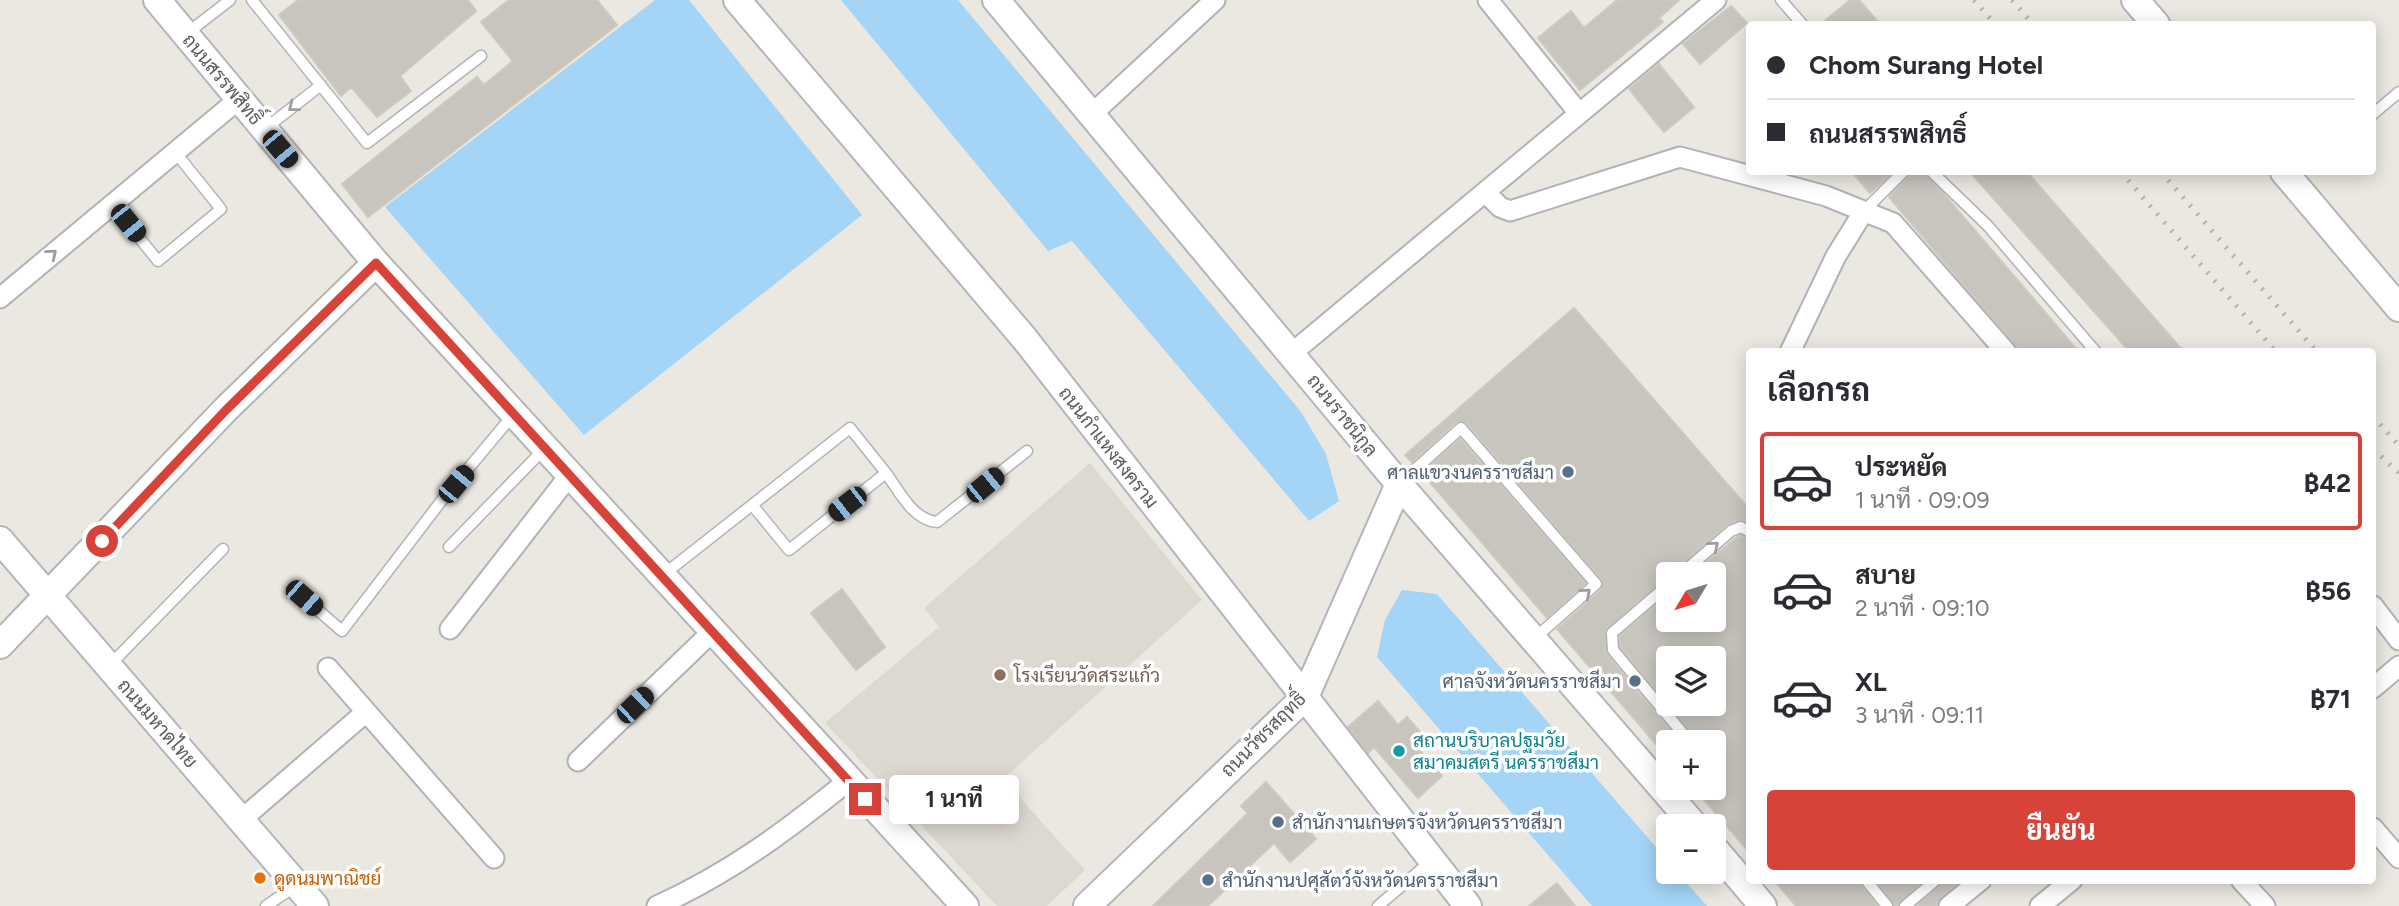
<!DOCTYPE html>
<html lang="th">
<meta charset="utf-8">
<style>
body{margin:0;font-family:Figtree,Sarabun,sans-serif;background:#f2f2f3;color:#2b2b33;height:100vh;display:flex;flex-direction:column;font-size:26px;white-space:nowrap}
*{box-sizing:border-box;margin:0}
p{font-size:23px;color:#7c7c81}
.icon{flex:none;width:38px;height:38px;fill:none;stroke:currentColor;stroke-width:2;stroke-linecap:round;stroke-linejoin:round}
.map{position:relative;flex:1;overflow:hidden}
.side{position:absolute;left:1746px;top:348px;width:630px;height:536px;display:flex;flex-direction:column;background:#fff;border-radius:7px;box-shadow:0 4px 18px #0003}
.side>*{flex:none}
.top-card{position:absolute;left:1746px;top:21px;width:630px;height:154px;border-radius:7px;box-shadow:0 4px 18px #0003;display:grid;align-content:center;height:154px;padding:0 21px;background:#fff}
.needle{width:46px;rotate:232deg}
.controls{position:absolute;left:1656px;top:562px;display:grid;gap:14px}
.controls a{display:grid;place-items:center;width:70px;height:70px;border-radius:7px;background:#fff;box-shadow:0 4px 18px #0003;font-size:35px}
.end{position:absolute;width:32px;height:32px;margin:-16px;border:9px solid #d74239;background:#fff;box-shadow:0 0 0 4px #fff}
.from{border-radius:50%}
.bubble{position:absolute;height:49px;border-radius:7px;background:#fff;box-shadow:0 4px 18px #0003;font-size:23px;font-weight:700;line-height:49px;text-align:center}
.car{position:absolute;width:21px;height:42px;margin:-21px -10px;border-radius:9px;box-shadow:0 0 5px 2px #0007;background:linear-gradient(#222 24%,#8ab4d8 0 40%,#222 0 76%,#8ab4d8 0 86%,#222 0)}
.top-card b{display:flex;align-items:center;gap:24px;height:66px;font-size:26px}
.top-card b+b{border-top:2px solid #e1e1e2}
.top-card i{width:18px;height:18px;background:#2b2b33}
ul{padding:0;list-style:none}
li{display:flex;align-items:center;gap:21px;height:98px;margin:0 14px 10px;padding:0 7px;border:4px solid transparent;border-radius:7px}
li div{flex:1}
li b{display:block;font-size:26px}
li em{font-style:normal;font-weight:700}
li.current{border-color:#d74239}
li>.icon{width:63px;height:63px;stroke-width:1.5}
h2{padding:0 21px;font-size:32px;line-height:84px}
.action{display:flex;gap:14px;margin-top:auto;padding:14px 21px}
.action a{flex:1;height:80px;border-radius:7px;background:#d74239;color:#fff;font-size:28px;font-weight:700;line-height:80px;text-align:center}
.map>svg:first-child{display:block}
.education{fill:#ddd9d1}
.water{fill:#a4d4f6}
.building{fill:#c8c4be;stroke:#cec9bf;stroke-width:2;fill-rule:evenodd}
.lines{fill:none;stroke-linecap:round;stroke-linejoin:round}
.lane-casing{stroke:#b0b3b6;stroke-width:13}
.street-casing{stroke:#b0b3b6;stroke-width:23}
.secondary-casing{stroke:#b2b5b9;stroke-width:30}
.lane{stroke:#fff;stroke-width:10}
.street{stroke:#fff;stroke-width:19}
.secondary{stroke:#fff;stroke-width:26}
.rail{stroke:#b0b1b1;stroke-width:5;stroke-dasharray:2 9;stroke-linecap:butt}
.oneway{stroke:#9b9d9f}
.route{stroke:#d74239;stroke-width:9}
.service-dot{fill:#5c6f8a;stroke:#fff;stroke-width:2.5}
.education-dot{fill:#8d6e63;stroke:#fff;stroke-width:2.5}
.culture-dot{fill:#0f9aa8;stroke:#fff;stroke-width:2.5}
.food-dot{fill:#e8710a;stroke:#fff;stroke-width:2.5}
.labels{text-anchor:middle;stroke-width:7;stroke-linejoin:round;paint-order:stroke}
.street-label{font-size:19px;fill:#595c5f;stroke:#fff}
.service-label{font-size:19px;fill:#4e5e75;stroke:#fff;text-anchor:end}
.education-label{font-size:19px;fill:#785e54;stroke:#fff;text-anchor:start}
.culture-label{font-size:19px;fill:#0d838f;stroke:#fff;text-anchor:start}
.food-label{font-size:19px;fill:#c56008;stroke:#fff;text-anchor:start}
</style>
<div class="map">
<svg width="2399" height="906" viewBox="0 0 2399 906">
<rect width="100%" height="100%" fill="#eae8e0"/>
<path class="education" d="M1090,463L1202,600L1003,779L1085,870L1047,906H997L825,723L939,627L924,608Z"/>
<path class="water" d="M655,0H689L862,215L584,435L385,207Z
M841,0H958L1301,412L1326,454L1339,501L1309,521L1072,241L1048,251Z
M1402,590L1437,594L1668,861V872H1677L1707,906H1592L1377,657L1385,620Z"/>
<path class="building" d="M298,0H468L476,11L400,76L411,91L377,117L351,87L341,96L279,15Z
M509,0H597L617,25L368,217L342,184L477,77L484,85L513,61L481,22Z
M1617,0H1679L1659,18L1663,22L1580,90L1538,38L1571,11L1584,28Z
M1850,0H1859L1880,24H1821Z
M1731,6L1747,23L1700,64L1683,44Z
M1659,64L1694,107L1664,132L1629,89Z
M1852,172H1893L1870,193Z
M1910,172H1925L2079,352H2021L1889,197Z
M1970,172H2027L2184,352H2130Z
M1574,308L1750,510V523L1741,520L1726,525L1605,631L1607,655L1680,742H1668V758L1557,629L1601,590L1602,580L1467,423L1456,422L1412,462L1405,455Z
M1460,439L1586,583L1547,618L1422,473Z
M1740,535L1750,539V853L1694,788H1713V742H1697L1620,647V636L1668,595V620H1713V574H1692ZM1668,658H1713V704H1668Z
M842,589L885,647L856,670L811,613Z
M1378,701L1398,725L1407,717L1426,739L1417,747L1442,776L1418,798L1374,747L1368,753L1348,727Z
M1266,782L1316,839L1290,862L1274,843L1208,906H1153L1248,813L1241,806Z
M1774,880H1859L1877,906H1796Z
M1876,880H1924L1898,906H1894Z
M1943,880H1961L1941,896L1936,906H1917Z
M1557,883L1575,906H1529Z"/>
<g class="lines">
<defs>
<path id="lane" d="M252,0L367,143L481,56
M1781,0L1802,24
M186,34L230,0
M2373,114L2399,92
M266,128L321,85
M1932,172L1988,226L2096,352
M112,204L158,261L221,209L175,152
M1864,211L1903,172
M886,473C899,491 913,520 937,522L1027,451
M1400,483L1461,428L1596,584L1535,638
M449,547L544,449
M1681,574L1731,531L1741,527L1750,532
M663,575L850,428L886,473L789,550L753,506
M1668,585L1612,633L1613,650L1690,742
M304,598L342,631L442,500L513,415
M109,666L223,549
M1866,880L1887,906
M266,906L294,887
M1378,906L1431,861
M1905,906L1936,880"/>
<path id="street" d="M1488,0L1578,112
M1092,114L1215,0
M1485,192L1716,0
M0,298L239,99
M1790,352L1836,256L1864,211
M1292,353L1485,192L1500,207L1510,211L1680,157L1826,196L1893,223L2006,352
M2373,606L2399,640
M450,629L569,476
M328,668L494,858
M2373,688L2399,666
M578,761L712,632
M241,820L366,712
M2373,828L2399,858
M2241,880L2265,906
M657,906C730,873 786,831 848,781
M1949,906L1981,880
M2040,906L2072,880"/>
<path id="secondary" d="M157,0L376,263L965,906
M737,0L1024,338L1468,906
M996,0L1399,484L1695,826
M2135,0L2156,24
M2284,172L2399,308
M0,540L315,906
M0,645L226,409L376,263
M1713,847L1763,906
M1087,906L1305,697L1399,484"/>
</defs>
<use href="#lane" class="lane-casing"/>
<use href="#street" class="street-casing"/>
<use href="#secondary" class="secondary-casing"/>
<use href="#lane" class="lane"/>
<use href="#street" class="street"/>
<use href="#secondary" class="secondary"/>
<path class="rail" d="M1974,0L1995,24
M2012,0L2033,24
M2121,172L2276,352
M2161,172L2317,352
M2373,416L2399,446
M2373,449L2399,473"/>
</g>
<defs><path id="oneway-chevron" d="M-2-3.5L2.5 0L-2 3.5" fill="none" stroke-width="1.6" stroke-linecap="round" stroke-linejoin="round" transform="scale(1.75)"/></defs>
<g class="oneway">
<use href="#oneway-chevron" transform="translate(293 107) rotate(142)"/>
<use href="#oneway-chevron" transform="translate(52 254) rotate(-40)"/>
<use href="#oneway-chevron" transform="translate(1714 546) rotate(-40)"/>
<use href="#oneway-chevron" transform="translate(1586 593) rotate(-41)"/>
</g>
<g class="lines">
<path class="route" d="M102,541L226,410L376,263L865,799"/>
</g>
<g class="service-dot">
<circle cx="1568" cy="472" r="7"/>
<circle cx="1635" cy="681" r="7"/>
<circle cx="1278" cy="822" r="7"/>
<circle cx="1208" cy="880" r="7"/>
</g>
<circle class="education-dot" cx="1000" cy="675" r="7"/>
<circle class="culture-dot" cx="1399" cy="751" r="7"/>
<circle class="food-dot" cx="260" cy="878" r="7"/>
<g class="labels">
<g class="street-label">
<text transform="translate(223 79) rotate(50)" y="7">ถนนสรรพสิทธิ์</text>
<text transform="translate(1343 415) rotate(51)" y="7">ถนนราชนิกูล</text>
<text transform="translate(1109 447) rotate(52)" y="7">ถนนกำแหงสงคราม</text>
<text transform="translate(158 723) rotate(49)" y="7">ถนนมหาดไทย</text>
<text transform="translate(1263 734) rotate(-45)" y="7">ถนนวัชรสฤทธิ์</text>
</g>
<g class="service-label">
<text x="1554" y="479">ศาลแขวงนครราชสีมา</text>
<text x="1621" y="688">ศาลจังหวัดนครราชสีมา</text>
<text x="1292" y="829" text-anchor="start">สำนักงานเกษตรจังหวัดนครราชสีมา</text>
<text x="1222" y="887" text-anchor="start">สำนักงานปศุสัตว์จังหวัดนครราชสีมา</text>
</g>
<g class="education-label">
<text x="1014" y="682">โรงเรียนวัดสระแก้ว</text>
</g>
<g class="culture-label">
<text x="1413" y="747">สถานบริบาลปฐมวัย<tspan x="1413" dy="22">สมาคมสตรี นครราชสีมา</tspan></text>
</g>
<g class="food-label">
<text x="274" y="885">ดูดนมพาณิชย์</text>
</g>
</g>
</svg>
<div class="controls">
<a><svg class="needle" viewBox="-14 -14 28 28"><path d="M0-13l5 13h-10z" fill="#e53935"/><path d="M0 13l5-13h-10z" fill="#7c7c81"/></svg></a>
<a><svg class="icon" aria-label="layers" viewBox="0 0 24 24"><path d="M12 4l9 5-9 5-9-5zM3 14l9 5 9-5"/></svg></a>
<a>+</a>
<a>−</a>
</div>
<i class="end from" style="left:102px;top:541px"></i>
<i class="end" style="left:865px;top:799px"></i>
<div class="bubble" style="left:889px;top:775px;width:130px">1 นาที</div>
<i class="car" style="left:280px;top:149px;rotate:140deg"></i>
<i class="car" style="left:128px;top:223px;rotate:141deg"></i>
<i class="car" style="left:456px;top:484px;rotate:40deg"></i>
<i class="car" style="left:985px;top:485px;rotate:51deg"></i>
<i class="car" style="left:847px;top:504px;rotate:232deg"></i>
<i class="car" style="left:304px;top:598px;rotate:131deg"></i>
<i class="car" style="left:635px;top:705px;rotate:46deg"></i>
<div class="top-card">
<b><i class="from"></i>Chom Surang Hotel</b>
<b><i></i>ถนนสรรพสิทธิ์</b>
</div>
<section class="side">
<h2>เลือกรถ</h2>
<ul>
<li class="current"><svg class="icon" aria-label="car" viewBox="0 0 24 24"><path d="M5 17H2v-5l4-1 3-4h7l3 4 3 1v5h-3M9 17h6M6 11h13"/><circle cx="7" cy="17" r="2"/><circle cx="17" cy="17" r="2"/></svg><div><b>ประหยัด</b><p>1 นาที · 09:09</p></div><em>฿42</em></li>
<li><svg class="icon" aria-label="car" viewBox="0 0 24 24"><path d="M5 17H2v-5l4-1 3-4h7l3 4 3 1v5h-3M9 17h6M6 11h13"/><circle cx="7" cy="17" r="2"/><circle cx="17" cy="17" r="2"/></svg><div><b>สบาย</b><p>2 นาที · 09:10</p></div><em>฿56</em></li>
<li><svg class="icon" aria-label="car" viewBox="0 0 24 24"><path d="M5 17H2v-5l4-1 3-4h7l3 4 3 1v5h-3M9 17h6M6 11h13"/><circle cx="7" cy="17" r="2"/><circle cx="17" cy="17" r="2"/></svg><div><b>XL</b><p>3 นาที · 09:11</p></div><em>฿71</em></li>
</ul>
<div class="action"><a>ยืนยัน</a></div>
</section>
</div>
